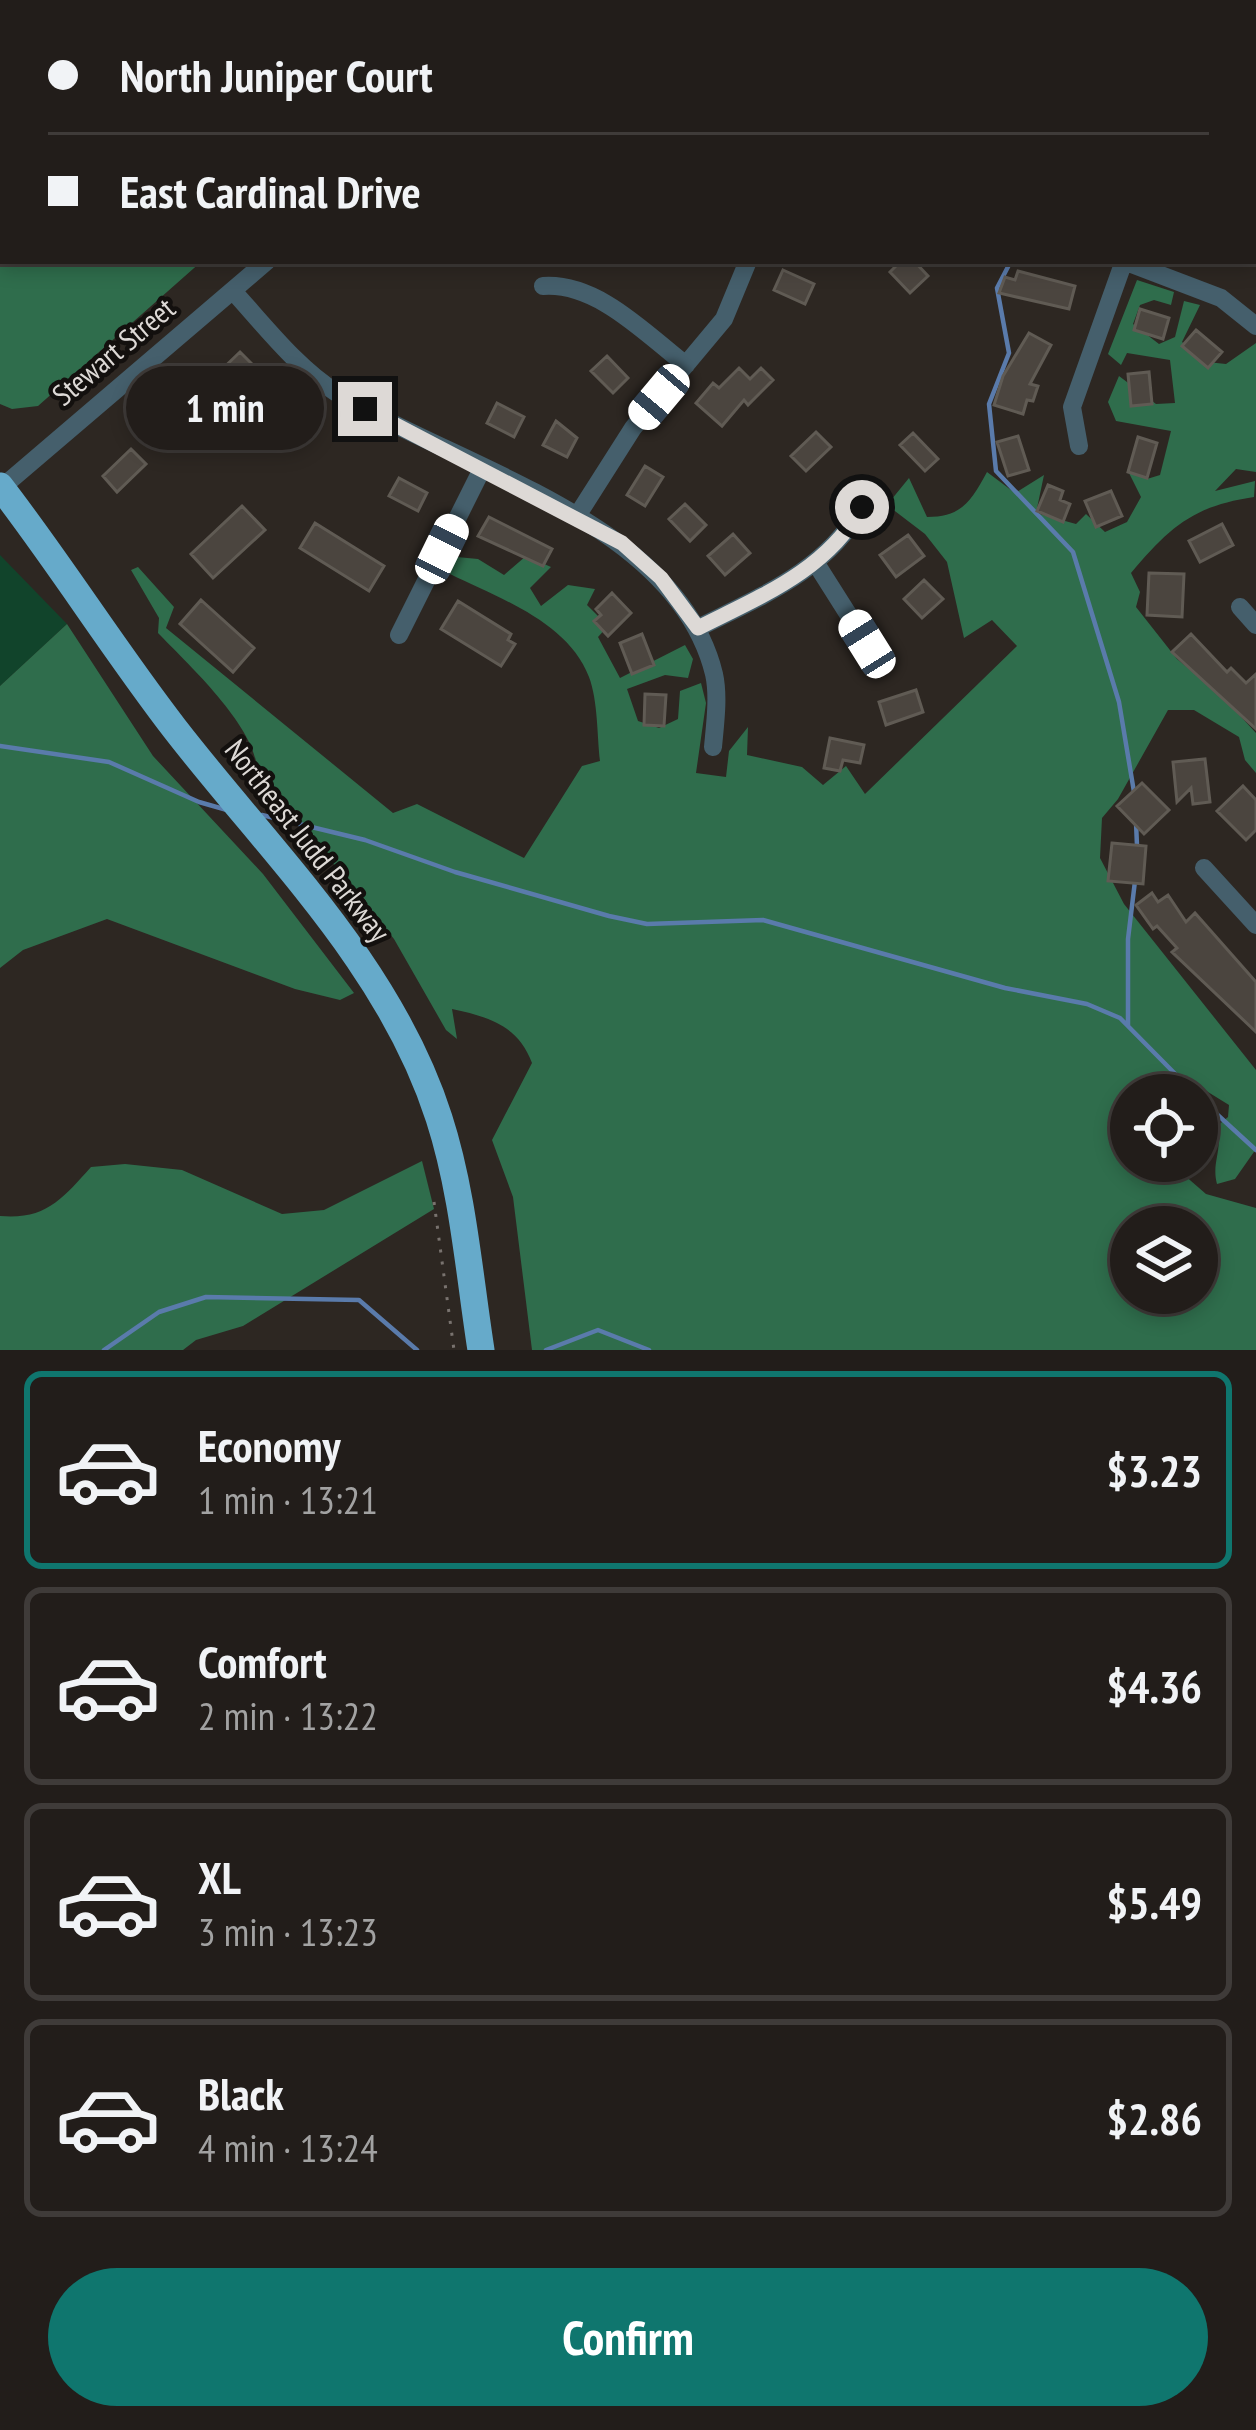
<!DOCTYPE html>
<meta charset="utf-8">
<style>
body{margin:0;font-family:"PT Sans Narrow",sans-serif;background:#2e2a27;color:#f1f3f6;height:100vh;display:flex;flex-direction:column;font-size:45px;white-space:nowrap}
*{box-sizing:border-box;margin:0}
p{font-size:39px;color:#a2a2a2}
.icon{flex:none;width:66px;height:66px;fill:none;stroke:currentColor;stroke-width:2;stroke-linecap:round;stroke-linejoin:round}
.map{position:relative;height:1350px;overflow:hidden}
.sheet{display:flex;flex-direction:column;background:#221d1a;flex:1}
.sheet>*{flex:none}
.guide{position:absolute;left:0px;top:0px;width:1257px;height:264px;box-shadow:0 6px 18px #0003,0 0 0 3px #3f3b39;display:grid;align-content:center;height:264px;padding:0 48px;background:#221d1a}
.fabs{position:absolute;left:1110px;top:1074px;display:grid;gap:24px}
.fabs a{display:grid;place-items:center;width:108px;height:108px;border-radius:50%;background:#221d1a;box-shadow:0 6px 18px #0003,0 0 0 3px #3f3b39;font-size:60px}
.end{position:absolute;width:54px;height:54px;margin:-27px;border:15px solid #ddd9d6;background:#111;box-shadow:0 0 0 6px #111}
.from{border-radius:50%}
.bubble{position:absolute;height:84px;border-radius:42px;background:#221d1a;box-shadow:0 6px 18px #0003,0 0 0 3px #3f3b39;font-size:39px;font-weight:600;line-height:84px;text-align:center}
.car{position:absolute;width:36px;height:72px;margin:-36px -18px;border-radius:15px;box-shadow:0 0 9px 3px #0007;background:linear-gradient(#fff 24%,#345 0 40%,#fff 0 76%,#345 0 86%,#fff 0)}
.guide b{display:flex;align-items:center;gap:42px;height:114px;font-size:45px}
.guide b+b{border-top:3px solid #3f3b39}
.guide i{width:30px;height:30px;background:#f1f3f6}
ul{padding:21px 0 0;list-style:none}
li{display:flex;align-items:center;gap:36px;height:198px;margin:0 24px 18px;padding:0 24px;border:6px solid #3f3b39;border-radius:18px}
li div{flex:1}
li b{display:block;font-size:45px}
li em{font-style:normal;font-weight:600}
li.current{border-color:#0f766e}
li>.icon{width:108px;height:108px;stroke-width:1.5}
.primary-button{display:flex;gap:24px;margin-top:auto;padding:24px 48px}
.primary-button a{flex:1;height:138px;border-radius:72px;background:#0f766e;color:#fff;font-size:48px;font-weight:600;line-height:138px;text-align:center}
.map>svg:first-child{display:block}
.green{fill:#11442b}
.forest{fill:#2f6d4c;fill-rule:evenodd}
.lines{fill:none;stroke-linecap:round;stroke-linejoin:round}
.stream{stroke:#5a7bab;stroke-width:4.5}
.building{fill:#4b453f;stroke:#605b54;stroke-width:3}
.path{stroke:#79736f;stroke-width:3;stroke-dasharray:3 9;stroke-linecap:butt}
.minor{stroke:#455f6c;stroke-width:18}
.highway{stroke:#66aaca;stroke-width:27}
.route{stroke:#ddd9d6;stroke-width:15}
.labels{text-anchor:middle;stroke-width:9;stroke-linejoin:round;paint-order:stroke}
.street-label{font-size:30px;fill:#ddd9d6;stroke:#13100e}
</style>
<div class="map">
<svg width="1256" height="1350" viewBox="0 0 1256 1350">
<rect width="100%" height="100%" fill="#2d2722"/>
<path class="green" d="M0,555L67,624L0,686Z"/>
<path class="forest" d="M0,0H512L3,3V261H202L38,406L12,409L0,404Z
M1137,280L1174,292L1171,305L1154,300L1140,305L1133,324L1159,344L1175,337L1184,301L1200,305L1182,342L1207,362L1226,364L1256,343V472L1236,469L1215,491L1255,481L1254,497C1193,506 1170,527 1131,573L1140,592L1136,607L1177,659L1220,694L1256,733V773L1245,760L1239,737L1194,710H1168L1118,799L1102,818L1100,858L1124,904L1256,1070V1149L1235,1179L1217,1184C1211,1162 1224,1149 1216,1127L1228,1117L1229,1105L1195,1084V1095H1131V1161H1168L1206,1194L1256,1208V1350H532L513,1197L492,1140L532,1063C518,1026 490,1017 452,1009L457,1039L446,1030L394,939L257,769C255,726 188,664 158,633L159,618L131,570L138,567L174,607L166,628L393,813L417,804L524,858L582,766L600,761C597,735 598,701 589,677C568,622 499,598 450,574L457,557L478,559L504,575L526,556L551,567L530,588L541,606L568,585L595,589L587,605L608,626L598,637L620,678L685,645L693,659L688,678L665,675L627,689L638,721L659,728L678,719L680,691L701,683L706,703L696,773L726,777L729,751L748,727L747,755L802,767L823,785L846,766L865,794L1017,646L992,620L964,638L947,562L925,534L887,505L909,478L927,517C962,517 971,501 987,472L1015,493L1044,475L1036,513L1076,524L1086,514L1105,532L1127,522L1141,497L1127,469L1147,479L1160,475L1171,431L1116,421L1108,402L1119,376L1156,404L1175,403L1170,360L1127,353L1121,365L1108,354ZM1131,1227H1197V1293H1131Z
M67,624L153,756L263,874L354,993L340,1000L295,989L107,919L23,950L0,968V686Z
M422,1161L434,1209L243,1326L196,1340L183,1350H0V1216C46,1220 62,1199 91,1167L125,1164L182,1170L282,1214L324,1210Z"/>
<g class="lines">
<path class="stream" d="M772,0L780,3
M1125,3L1126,0
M1011,261L997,288L1009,353L989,404L996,471L1073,552L1119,702L1134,792
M0,746L109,762L199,802L227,810
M262,815L365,840L455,872L609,916L647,924L763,920L1005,988L1087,1004L1120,1018L1196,1095
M1136,822L1137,846
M1128,1025V939L1135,881
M1197,1096L1256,1150
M104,1350L159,1312L206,1297L359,1300L417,1350
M546,1350L598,1330L649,1350"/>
</g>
<path class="building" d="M901,261H914L928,276L910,293L890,272Z
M783,270L814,284L805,304L774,290Z
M1018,271L1075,286L1069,309L999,293L1005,277L1015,280Z
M1140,309L1169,318L1163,339L1134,330Z
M1196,330L1222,352L1208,368L1182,346Z
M1029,333L1051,345L1030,384L1038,386L1033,401L1027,400L1023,414L994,405L1003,376Z
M240,352L255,367L227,394L212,379Z
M607,356L628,378L613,393L591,371Z
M739,368L750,379L761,368L773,380L748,405L744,400L722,426L696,403L713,383L719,388Z
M1149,372L1152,404L1131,406L1128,374Z
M497,403L524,417L514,437L487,423Z
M556,421L577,438L567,457L543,445Z
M816,432L831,447L806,471L791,456Z
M913,433L938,459L925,471L900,445Z
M1018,436L1029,470L1008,476L997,442Z
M1138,437L1157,443L1147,478L1128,472Z
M131,449L146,464L117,492L103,476Z
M645,466L663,477L645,506L627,495Z
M399,478L427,493L418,511L389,496Z
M1048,485L1063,491L1060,500L1070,504L1063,522L1037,511Z
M1111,491L1122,516L1096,527L1085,501Z
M685,504L706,525L690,541L669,519Z
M242,506L265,530L213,578L191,554Z
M489,517L552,549L543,566L478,536Z
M315,523L384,566L369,591L300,548Z
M1222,524L1233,545L1200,562L1189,541Z
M733,534L750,553L725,575L708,556Z
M908,535L924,556L896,577L880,555Z
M1149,573L1184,574L1182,617L1147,615Z
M924,580L943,599L922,618L904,599Z
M612,593L631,613L608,636L594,621L601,615L596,609Z
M201,600L254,648L233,672L180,624Z
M458,601L511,634L508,640L515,644L501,666L441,629Z
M642,634L654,665L632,674L620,643Z
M1191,634L1227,672L1231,668L1246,683L1256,674V729L1172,652Z
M916,690L923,712L886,725L879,702Z
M645,694L666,695L664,726L644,725Z
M830,738L864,745L860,763L843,760L840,771L824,768Z
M1205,759L1210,802L1193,804L1191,788L1177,802L1173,762Z
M1142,783L1169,810L1144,834L1117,806Z
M1243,786L1256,800V830L1246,840L1217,811Z
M1112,843L1146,846L1143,884L1108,881Z
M1152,893L1158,902L1168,895L1186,922L1195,913L1256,982V1032L1172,952L1177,948L1157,926L1153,929L1136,905Z"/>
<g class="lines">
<path class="path" d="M434,1202L454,1350"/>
<path class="minor" d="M934,0L935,3
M531,3L533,0
M1124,261L1221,298L1256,326
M543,286C597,282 646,334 686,365
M233,291C264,325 297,368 337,393C458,468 677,521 714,674C719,696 715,725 713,747
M1079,446L1072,407L1124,261
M0,489L267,261
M577,516L633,428L724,319L748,261
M817,565L867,644
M1240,607L1256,625
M698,628C761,596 826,571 862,507
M399,635L482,469
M1204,868L1256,925"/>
<path class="highway" d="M0,486C61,565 114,650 175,729C271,853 390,965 439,1118C463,1192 469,1273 481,1350"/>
</g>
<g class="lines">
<path class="route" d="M365,409L622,543L661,578L698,628C761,596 826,571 862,507"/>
</g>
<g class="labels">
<g class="street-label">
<text transform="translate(114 352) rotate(-40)" y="10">Stewart Street</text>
<text transform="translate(307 841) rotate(52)" y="10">Northeast Judd Parkway</text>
</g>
</g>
</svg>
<div class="fabs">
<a><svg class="icon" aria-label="locate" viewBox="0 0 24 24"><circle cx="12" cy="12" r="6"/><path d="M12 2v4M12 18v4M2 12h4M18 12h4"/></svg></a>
<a><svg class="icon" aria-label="layers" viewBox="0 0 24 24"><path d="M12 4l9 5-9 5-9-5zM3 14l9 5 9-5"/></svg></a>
</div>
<i class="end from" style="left:862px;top:507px"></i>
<i class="end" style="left:365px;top:409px"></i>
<div class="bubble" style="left:126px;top:366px;width:198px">1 min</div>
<i class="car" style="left:659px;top:397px;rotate:220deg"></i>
<i class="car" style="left:442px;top:549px;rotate:26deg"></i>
<i class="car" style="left:867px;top:644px;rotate:328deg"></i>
<div class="guide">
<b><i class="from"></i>North Juniper Court</b>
<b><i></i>East Cardinal Drive</b>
</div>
</div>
<section class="sheet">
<ul>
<li class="current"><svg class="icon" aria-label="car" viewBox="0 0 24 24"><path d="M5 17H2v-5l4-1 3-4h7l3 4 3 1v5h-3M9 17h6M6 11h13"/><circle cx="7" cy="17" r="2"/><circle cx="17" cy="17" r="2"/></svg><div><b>Economy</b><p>1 min · 13:21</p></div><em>$3.23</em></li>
<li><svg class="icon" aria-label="car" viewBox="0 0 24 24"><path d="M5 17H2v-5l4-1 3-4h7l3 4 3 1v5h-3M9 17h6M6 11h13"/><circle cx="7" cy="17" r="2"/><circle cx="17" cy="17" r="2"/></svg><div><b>Comfort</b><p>2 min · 13:22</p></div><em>$4.36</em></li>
<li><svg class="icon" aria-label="car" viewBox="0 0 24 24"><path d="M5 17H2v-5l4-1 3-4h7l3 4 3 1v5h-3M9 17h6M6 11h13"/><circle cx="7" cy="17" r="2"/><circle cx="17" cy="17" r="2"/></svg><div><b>XL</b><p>3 min · 13:23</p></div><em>$5.49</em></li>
<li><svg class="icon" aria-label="car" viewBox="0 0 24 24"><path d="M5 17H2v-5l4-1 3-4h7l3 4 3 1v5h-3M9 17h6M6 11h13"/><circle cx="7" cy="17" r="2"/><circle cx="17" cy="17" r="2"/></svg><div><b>Black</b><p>4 min · 13:24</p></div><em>$2.86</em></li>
</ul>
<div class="primary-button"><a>Confirm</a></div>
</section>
